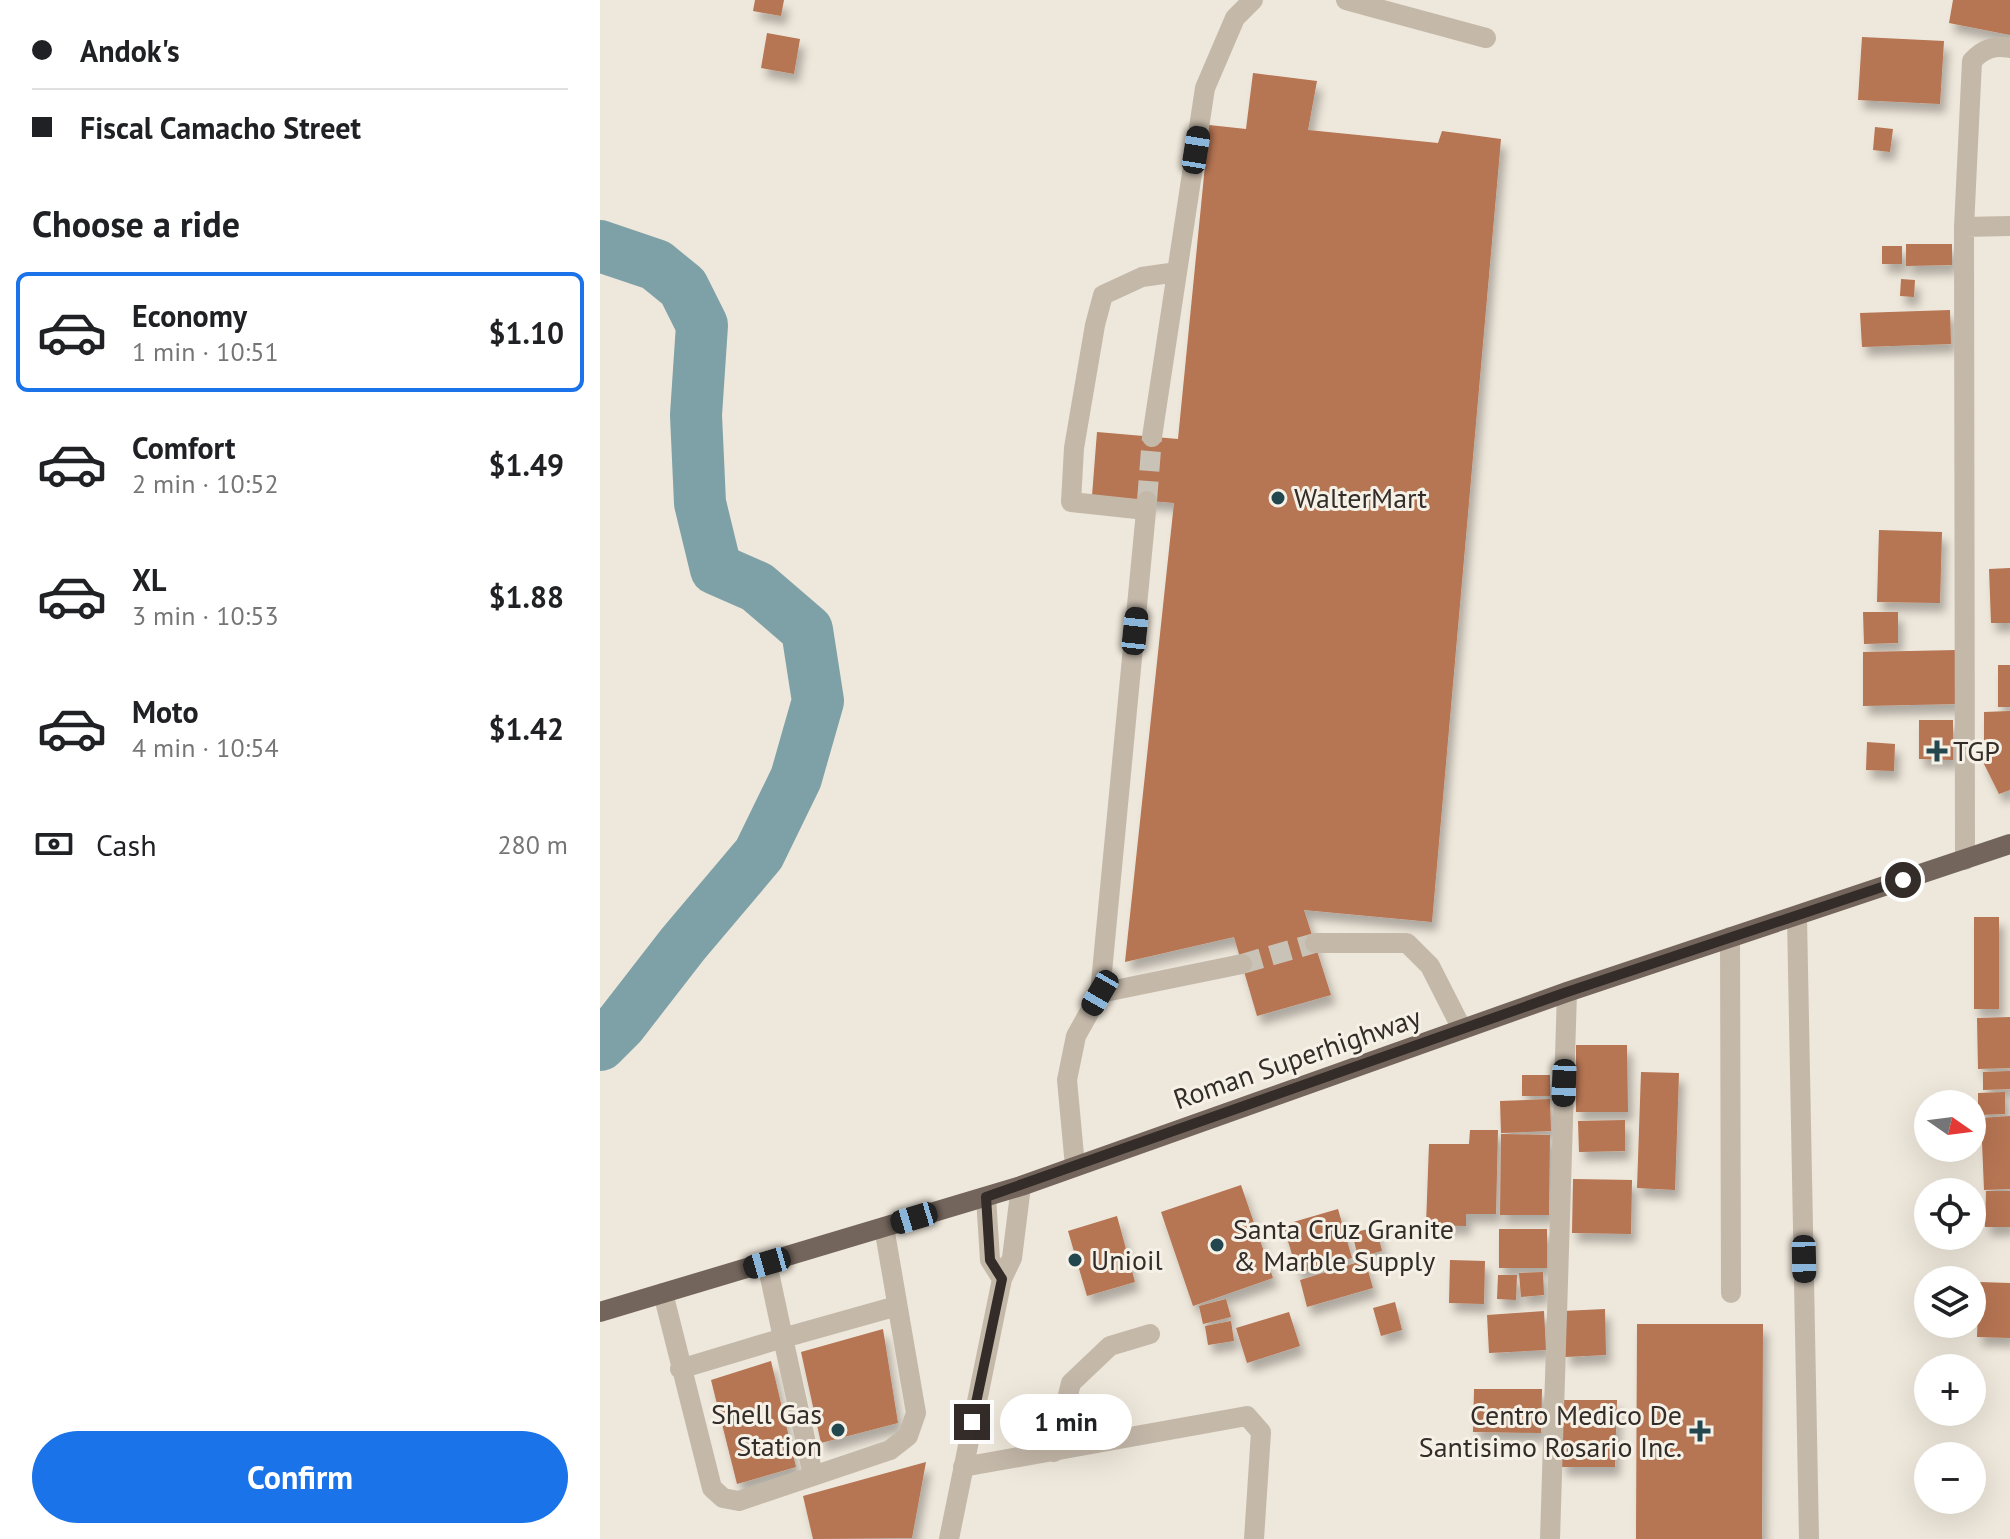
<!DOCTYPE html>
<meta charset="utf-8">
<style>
body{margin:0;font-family:"PT Sans",sans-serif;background:#f6f6f6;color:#202124;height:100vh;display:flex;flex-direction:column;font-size:30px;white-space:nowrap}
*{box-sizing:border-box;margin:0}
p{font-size:26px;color:#757577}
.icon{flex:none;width:44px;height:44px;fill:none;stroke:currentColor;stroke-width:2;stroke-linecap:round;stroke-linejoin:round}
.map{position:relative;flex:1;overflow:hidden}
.drawer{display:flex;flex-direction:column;background:#fff;width:600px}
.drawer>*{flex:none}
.top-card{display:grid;align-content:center;height:176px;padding:0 32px;background:#fff}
.needle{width:52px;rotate:104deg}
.fabs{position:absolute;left:1314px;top:1090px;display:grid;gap:16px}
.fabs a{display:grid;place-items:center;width:72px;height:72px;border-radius:50%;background:#fff;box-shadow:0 8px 32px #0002;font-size:40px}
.end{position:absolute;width:36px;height:36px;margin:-18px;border:10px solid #332c28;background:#fff;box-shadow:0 0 0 4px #fff}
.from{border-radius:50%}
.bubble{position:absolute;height:56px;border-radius:28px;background:#fff;box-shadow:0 8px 32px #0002;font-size:26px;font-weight:600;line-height:56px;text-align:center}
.car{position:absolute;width:24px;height:48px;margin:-24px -12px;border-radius:10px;box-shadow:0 0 6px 2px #0007;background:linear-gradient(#222 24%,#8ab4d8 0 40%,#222 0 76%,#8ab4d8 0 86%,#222 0)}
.top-card b{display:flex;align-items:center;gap:28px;height:76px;font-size:30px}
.top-card b+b{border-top:2px solid #e0e0e0}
.top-card i{width:20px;height:20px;background:#202124}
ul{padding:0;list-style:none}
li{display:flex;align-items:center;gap:24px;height:120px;margin:0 16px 12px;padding:0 16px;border:4px solid transparent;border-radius:12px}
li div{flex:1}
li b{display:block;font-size:30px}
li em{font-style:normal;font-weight:600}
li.on{border-color:#1a73e8}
li>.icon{width:72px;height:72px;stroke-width:1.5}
h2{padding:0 32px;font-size:36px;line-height:96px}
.pay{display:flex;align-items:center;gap:20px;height:88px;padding:0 32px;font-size:30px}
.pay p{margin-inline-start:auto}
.action{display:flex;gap:16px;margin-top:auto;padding:16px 32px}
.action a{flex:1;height:92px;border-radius:48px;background:#1a73e8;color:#fff;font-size:32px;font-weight:600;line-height:92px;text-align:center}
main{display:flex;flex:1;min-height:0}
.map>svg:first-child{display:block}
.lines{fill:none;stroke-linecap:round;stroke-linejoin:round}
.river{stroke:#7ea1a7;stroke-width:52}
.building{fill:#b67452;filter:url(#shadow)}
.minor-tunnel{stroke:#c9c2b7;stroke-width:20;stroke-dasharray:20 10;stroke-linecap:butt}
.minor{stroke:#c4b8a9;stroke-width:20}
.major{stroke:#73655b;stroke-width:20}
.route{stroke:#332c28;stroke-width:10}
.poi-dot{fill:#23474f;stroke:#f6f1e7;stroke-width:3}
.labels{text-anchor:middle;stroke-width:6;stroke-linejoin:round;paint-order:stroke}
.poi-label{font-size:28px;fill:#332c28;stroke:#f6f1e7;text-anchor:start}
.street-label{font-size:28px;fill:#332c28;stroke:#f6f1e7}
</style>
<main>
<section class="drawer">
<div class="top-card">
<b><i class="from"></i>Andok's</b>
<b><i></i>Fiscal Camacho Street</b>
</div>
<h2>Choose a ride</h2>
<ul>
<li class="on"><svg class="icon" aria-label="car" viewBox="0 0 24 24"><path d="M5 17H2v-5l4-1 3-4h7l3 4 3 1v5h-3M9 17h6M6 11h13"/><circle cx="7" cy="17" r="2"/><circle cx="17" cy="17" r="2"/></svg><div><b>Economy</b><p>1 min · 10:51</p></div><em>$1.10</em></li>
<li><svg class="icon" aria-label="car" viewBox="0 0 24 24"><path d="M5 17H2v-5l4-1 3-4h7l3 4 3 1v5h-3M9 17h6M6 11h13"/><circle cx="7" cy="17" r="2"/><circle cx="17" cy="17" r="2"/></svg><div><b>Comfort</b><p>2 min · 10:52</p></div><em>$1.49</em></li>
<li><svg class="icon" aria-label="car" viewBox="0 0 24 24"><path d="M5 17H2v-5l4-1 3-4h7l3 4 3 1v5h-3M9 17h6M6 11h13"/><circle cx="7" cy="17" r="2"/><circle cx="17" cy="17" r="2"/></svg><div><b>XL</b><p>3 min · 10:53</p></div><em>$1.88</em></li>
<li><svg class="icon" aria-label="car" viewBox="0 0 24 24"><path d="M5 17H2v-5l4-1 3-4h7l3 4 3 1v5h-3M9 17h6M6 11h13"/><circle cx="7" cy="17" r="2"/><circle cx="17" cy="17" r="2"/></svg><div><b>Moto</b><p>4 min · 10:54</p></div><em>$1.42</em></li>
</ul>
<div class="pay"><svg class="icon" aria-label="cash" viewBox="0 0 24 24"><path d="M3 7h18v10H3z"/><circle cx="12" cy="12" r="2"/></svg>Cash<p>280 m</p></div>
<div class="action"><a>Confirm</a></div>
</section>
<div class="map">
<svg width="1410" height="1539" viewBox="0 0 1410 1539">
<defs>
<filter id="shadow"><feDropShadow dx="5" dy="9" stdDeviation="4" flood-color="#0004"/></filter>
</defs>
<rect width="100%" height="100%" fill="#eee7db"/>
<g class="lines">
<path class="river" d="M0,246L56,265L83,287L102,325L96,415L100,503L116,569L157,587L207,630L218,701L196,778L159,854L83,944L21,1024L0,1045"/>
</g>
<path class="building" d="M155,0H184L181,16L153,11Z
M1353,0H1410V35L1349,23Z
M167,33L200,39L194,74L161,68Z
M1262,37L1344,41L1340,104L1258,100Z
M653,73L717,81L708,130L838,143L842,131L901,139L832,922L704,910L731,995L657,1016L634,937L525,962L574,503L492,496L497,432L578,439L609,125L646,129Z
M1275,127L1293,129L1290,152L1273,150Z
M1306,244H1352V265L1306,266Z
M1282,246H1302V264H1282Z
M1301,279L1315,280L1314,297L1300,296Z
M1350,310L1351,344L1262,347L1260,313Z
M1279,530L1342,532L1340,603L1277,602Z
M1410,568V623H1391L1389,569Z
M1263,612H1298V643L1264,644Z
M1357,650L1358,704L1263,706V652Z
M1398,665H1410V707H1398Z
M1410,711V790L1399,794L1384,764V712Z
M1319,720H1353V760L1319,759Z
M1267,742L1295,744L1294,771L1266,770Z
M1374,917H1399V1009H1374Z
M1410,1017V1068L1378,1069L1377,1018Z
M976,1045H1027L1028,1112H976Z
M1410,1071V1089L1383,1090V1072Z
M1041,1072L1079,1073L1075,1190L1037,1188Z
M922,1075H950V1096H922Z
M1405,1092V1114L1378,1115V1093Z
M950,1099L951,1131L901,1133L900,1101Z
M1410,1116V1189L1384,1190L1381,1118Z
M1025,1120V1151L979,1152L978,1121Z
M870,1130H898L896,1214H866V1226L826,1225L829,1144H869Z
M901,1134L950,1135L949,1215H900Z
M973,1179L1032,1180L1031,1234L972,1233Z
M641,1185L673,1278L593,1306L561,1212Z
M1386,1191H1410V1227H1385Z
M738,1209L752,1258L698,1274L683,1225Z
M517,1216L535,1282L487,1296L468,1231Z
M776,1227L782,1251L758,1257L752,1233Z
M899,1229H947V1268H899Z
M765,1260L773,1288L707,1307L700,1280Z
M850,1260L885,1261L884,1304L849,1303Z
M943,1272L944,1295L921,1297L919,1273Z
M898,1275H917L916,1300L897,1299Z
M1379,1282L1410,1283V1338L1377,1337Z
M626,1299L631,1317L603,1324L599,1306Z
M795,1302L802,1330L781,1336L773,1308Z
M1005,1309L1006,1355L965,1357L963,1311Z
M944,1311L946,1350L889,1353L887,1315Z
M689,1312L700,1346L647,1363L636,1328Z
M631,1321L634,1341L608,1345L605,1326Z
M1037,1324H1163L1162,1539H1036Z
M283,1329L298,1423L221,1443L201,1352Z
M171,1361L196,1467L137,1484L111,1380Z
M874,1389H942L941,1433L873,1432Z
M963,1400H1017L1015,1467H961Z
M326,1462L312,1538L213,1539L203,1496Z"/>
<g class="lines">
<path class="minor-tunnel" d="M547,501L552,437
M642,964L715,943"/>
<path class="minor" d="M746,0L886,38
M1364,227L1410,226
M552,437L605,88L635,18L653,0
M546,510L471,502L474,448L495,325L503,295L542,277L577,272
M1365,860L1364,227L1372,61C1383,49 1394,45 1410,48
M1197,917L1209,1539
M1130,937L1131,1293
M715,943H807L830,966L862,1029
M500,993L547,501
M475,1166L467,1080L476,1036L500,993L642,964
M386,1197L390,1260L402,1279
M167,1263L183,1338L297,1306
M63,1293L112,1488L123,1498L139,1501L290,1450L308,1436L316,1413L284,1227
M80,1369L183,1338L213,1475
M454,1452L471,1383L510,1346L550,1334
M363,1467L647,1416L661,1432L654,1539
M349,1539L402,1279L412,1258L421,1186
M950,1539L967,992"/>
<path class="major" d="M0,1312L421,1186L967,992L1410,844"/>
</g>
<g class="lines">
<path class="route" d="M372,1422L402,1279L390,1260L386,1197L967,992L1303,880"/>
</g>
<g class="poi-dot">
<circle cx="678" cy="498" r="8"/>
<path d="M1333 739h8v8h8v8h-8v8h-8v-8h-8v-8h8z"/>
<circle cx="617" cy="1245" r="8"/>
<circle cx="475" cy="1260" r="8"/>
<circle cx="238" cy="1430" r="8"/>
<path d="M1096 1419h8v8h8v8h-8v8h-8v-8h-8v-8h8z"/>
</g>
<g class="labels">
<g class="poi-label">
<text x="694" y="508">WalterMart</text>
<text x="1353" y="761">TGP</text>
<text x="633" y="1239">Santa Cruz Granite<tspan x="633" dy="32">&amp; Marble Supply</tspan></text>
<text x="491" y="1270">Unioil</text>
<text x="222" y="1424" text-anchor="end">Shell Gas<tspan x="222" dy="32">Station</tspan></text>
<text x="1082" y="1425" text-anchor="end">Centro Medico De<tspan x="1082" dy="32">Santisimo Rosario Inc.</tspan></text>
</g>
<g class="street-label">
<text transform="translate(697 1058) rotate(-19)" y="10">Roman Superhighway</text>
</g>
</g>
</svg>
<div class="fabs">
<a><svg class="needle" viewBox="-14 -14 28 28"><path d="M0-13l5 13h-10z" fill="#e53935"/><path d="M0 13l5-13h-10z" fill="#757577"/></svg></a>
<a><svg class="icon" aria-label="locate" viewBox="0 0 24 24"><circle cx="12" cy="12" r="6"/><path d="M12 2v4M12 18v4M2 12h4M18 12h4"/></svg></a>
<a><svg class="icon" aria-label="layers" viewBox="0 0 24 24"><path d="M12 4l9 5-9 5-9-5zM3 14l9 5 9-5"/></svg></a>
<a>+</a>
<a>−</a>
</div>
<i class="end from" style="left:1303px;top:880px"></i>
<i class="end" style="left:372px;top:1422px"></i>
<div class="bubble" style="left:400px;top:1394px;width:132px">1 min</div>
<i class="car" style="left:596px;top:150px;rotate:9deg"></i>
<i class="car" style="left:535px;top:631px;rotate:6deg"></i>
<i class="car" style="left:500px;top:993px;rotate:210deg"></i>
<i class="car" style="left:964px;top:1083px;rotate:182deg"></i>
<i class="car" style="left:314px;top:1218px;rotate:253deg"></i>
<i class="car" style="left:1204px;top:1259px;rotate:179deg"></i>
<i class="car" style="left:167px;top:1263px;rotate:254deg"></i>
</div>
</main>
